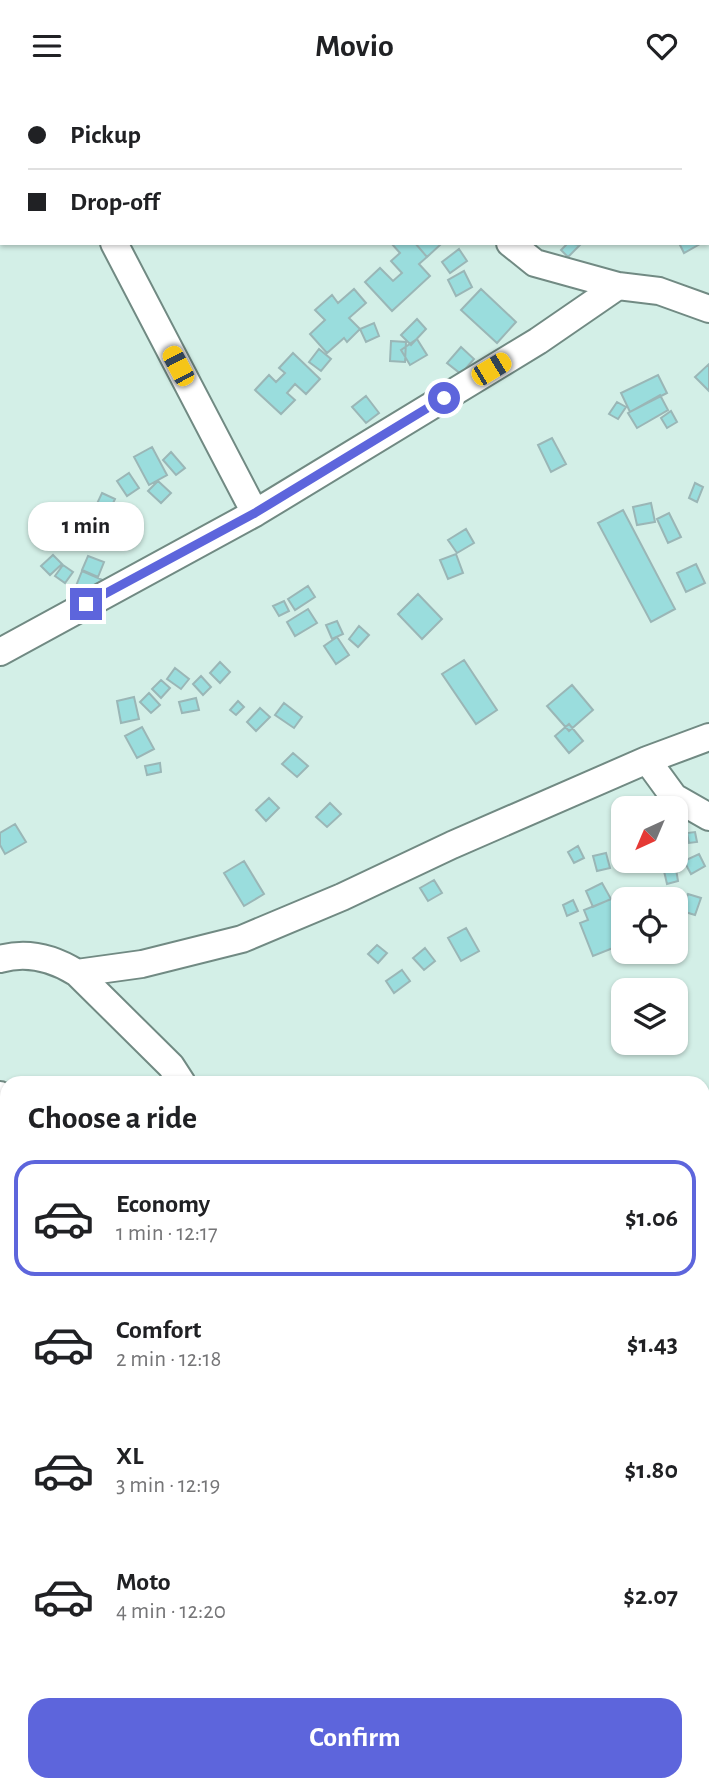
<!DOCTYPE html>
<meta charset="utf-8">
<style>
body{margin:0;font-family:"Alegreya Sans",sans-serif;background:#f2f2f2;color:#202124;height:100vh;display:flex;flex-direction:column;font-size:26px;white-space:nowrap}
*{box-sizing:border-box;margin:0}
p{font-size:23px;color:#757577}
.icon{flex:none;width:38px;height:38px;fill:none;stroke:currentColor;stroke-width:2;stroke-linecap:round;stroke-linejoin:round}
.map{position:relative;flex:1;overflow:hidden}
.drawer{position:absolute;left:0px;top:985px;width:710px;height:716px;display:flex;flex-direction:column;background:#fff;border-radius:21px 21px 0 0;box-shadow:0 2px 5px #0004}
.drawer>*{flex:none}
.banner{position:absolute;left:0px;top:0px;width:710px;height:154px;box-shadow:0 2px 5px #0004;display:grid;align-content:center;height:154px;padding:0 28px;background:#fff}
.needle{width:46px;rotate:224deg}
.fabs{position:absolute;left:611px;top:705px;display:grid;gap:14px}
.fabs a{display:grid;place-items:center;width:77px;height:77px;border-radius:14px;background:#fff;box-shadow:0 2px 5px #0004;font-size:35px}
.end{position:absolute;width:32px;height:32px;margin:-16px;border:9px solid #5d65dc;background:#fff;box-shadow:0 0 0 4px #fff}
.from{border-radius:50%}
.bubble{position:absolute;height:49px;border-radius:21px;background:#fff;box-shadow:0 2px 5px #0004;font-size:23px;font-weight:700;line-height:49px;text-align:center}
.car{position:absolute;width:21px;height:42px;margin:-21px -10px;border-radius:9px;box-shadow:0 0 5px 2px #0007;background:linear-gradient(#f5c518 24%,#345 0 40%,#f5c518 0 76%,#345 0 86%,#f5c518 0)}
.banner b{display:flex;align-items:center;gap:24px;height:66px;font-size:26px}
.banner b+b{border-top:2px solid #e0e0e0}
.banner i{width:18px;height:18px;background:#202124}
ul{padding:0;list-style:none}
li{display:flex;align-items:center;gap:21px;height:116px;margin:0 14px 10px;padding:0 14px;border:4px solid transparent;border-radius:21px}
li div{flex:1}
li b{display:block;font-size:26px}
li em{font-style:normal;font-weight:700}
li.current{border-color:#5d65dc}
li>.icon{width:63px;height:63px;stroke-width:1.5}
h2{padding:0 28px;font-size:32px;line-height:84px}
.action{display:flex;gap:14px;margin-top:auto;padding:14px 28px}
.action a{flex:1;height:80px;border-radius:21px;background:#5d65dc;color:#fff;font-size:28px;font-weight:700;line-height:80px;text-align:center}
header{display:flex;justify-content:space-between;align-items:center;height:91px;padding:0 28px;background:#fff;font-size:32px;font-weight:700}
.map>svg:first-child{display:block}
.building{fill:#9adddd;stroke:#9ab6b6;stroke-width:2}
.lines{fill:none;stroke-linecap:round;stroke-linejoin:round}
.minor-casing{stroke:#718a83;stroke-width:30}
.minor{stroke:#fff;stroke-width:26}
.route{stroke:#5d65dc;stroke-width:9}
</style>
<header><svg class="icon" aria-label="menu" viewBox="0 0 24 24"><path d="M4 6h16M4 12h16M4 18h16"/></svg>Movio<svg class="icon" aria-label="heart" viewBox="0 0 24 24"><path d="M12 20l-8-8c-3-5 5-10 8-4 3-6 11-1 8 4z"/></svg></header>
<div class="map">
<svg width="709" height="1700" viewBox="0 0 709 1700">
<rect width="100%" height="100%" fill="#d3efe7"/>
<path class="building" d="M391,152H415L427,166L419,173L430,185L392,220L365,191L380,177L393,190L402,182L391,170L400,162Z
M415,152H438L440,154L427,166Z
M568,152L580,154L568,166L561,159Z
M679,152H700V153L684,162Z
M459,158L467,170L450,182L442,171Z
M464,180L472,196L456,205L448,189Z
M354,198L366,212L349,227L360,238L347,251L344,247L327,262L310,243L325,229L315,219L332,204L338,212Z
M481,198L516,231L497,252L461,219Z
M417,228L426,238L411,254L401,244Z
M374,232L379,245L366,251L360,238Z
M417,248L427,264L410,274L401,259Z
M391,250L406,251L405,271L390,270Z
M461,256L474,268L461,283L447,272Z
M319,258L331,268L321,280L309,271Z
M293,262L320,288L306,303L295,293L287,302L295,309L281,323L255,299L269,284L276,291L285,282L279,277Z
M709,273V300L695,286Z
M658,284L667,302L630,321L621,302Z
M660,304L668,319L637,337L628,322Z
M366,305L379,322L366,332L352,316Z
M617,311L626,316L618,328L609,323Z
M671,320L677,331L667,337L661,327Z
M552,347L566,373L551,381L538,354Z
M152,356L167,384L149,394L134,366Z
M171,361L185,377L176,384L163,369Z
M129,382L139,397L127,405L117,390Z
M158,390L171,402L161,412L148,400Z
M695,392L703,396L697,411L689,407Z
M102,402L115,408L107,425L94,419Z
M651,412L655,431L637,434L633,416Z
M79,413L87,424L76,431L87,446L71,458L53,432Z
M623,419L675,518L651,531L598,432Z
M669,422L681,446L668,452L657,428Z
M466,438L474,452L457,462L448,449Z
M456,463L463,482L448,488L440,469Z
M53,464L62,473L50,484L41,475Z
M88,465L104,471L98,486L82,479Z
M696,473L705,492L686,501L677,482Z
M63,474L73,481L65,492L55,485Z
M82,480L105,490L99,505L76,495Z
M308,495L315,506L295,519L288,508Z
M418,503L442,528L422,548L398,523Z
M284,510L289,520L279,525L273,515Z
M308,518L317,532L295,545L287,531Z
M337,530L343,543L332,548L326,534Z
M359,535L369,544L358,556L349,548Z
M337,546L349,564L336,573L324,555Z
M464,569L497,619L476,633L442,583Z
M220,571L230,581L220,592L210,582Z
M175,577L189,588L181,598L167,588Z
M201,585L211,596L203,604L193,593Z
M161,589L170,597L161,607L152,598Z
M572,594L593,619L569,640L547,615Z
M149,602L160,614L151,622L140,611Z
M134,606L139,628L121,632L117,610Z
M196,607L199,619L182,622L179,611Z
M238,610L244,616L236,624L230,619Z
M284,612L302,626L294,637L275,624Z
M260,617L270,626L256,640L247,631Z
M569,633L583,650L569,662L555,645Z
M142,636L154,658L137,667L125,645Z
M293,662L308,675L297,686L282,673Z
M160,672L161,681L147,684L145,675Z
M269,707L279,717L266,730L256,719Z
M330,712L341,723L327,736L316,726Z
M15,733L26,751L5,763L0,754V742Z
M695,741L697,751L689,752L687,742Z
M578,755L584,767L574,772L568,761Z
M606,762L610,777L597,780L593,765Z
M699,763L705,775L691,783L684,770Z
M244,770L264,803L244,815L224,782Z
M676,778L678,790L667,793L664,780Z
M434,789L442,802L428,810L420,797Z
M602,792L611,808L593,816L586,800Z
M631,800L634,808H623V853L593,865L580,832L588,829L584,819Z
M688,803L701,807L695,824L682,820Z
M573,809L578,820L567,825L563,814Z
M466,837L479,860L461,870L448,847Z
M377,854L387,862L378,872L368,863Z
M425,857L435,870L424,879L413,867Z
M402,879L410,890L394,902L386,890Z
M706,1567L709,1568V1586L704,1584V1574Z
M587,1694H607L609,1698L590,1700Z"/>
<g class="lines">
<defs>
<path id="minor" d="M40,0V2
M407,0L408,2
M114,152L255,422
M510,152L535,172L618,195L659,200L709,218
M0,561L255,422L538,250L618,195
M647,669L674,706L709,726
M0,868C28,860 53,867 77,882L171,975L182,992
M77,882L142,873L242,848L342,806L452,754L647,669L709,646
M0,1004L7,1034
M704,1402L709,1405
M0,1501L7,1498
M183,1694L184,1700
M362,1694L364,1700
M537,1694L538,1700
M701,1694L703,1700"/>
</defs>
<use href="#minor" class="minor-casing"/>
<use href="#minor" class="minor"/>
</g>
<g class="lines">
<path class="route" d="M86,513L255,422L444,307"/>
</g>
</svg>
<div class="fabs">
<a><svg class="needle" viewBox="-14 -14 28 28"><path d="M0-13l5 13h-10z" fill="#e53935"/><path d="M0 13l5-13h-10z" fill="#757577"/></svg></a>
<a><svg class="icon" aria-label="locate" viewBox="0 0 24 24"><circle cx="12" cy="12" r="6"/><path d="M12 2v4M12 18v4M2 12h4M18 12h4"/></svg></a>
<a><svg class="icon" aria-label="layers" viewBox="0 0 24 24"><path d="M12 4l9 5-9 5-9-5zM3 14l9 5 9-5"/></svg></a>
</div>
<i class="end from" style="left:444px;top:307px"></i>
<i class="end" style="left:86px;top:513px"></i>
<div class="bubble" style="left:28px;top:411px;width:116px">1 min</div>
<i class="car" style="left:178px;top:275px;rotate:332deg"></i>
<i class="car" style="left:491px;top:278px;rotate:59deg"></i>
<div class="banner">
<b><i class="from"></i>Pickup</b>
<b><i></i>Drop-off</b>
</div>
<section class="drawer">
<h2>Choose a ride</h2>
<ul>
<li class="current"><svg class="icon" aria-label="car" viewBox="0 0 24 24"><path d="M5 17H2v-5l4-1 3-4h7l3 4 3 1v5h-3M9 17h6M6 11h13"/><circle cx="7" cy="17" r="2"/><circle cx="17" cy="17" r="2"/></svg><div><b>Economy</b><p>1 min · 12:17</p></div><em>$1.06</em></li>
<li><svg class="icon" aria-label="car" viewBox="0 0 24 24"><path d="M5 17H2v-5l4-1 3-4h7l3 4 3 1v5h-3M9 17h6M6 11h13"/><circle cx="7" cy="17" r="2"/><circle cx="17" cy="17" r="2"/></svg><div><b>Comfort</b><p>2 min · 12:18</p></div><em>$1.43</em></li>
<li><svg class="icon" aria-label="car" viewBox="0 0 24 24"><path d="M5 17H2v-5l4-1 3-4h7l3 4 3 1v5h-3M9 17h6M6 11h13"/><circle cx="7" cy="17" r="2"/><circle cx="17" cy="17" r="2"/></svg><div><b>XL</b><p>3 min · 12:19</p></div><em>$1.80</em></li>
<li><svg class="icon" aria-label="car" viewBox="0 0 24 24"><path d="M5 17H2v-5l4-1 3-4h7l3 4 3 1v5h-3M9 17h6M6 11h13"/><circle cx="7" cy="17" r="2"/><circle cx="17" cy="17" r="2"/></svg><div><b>Moto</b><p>4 min · 12:20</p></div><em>$2.07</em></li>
</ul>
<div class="action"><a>Confirm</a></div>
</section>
</div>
